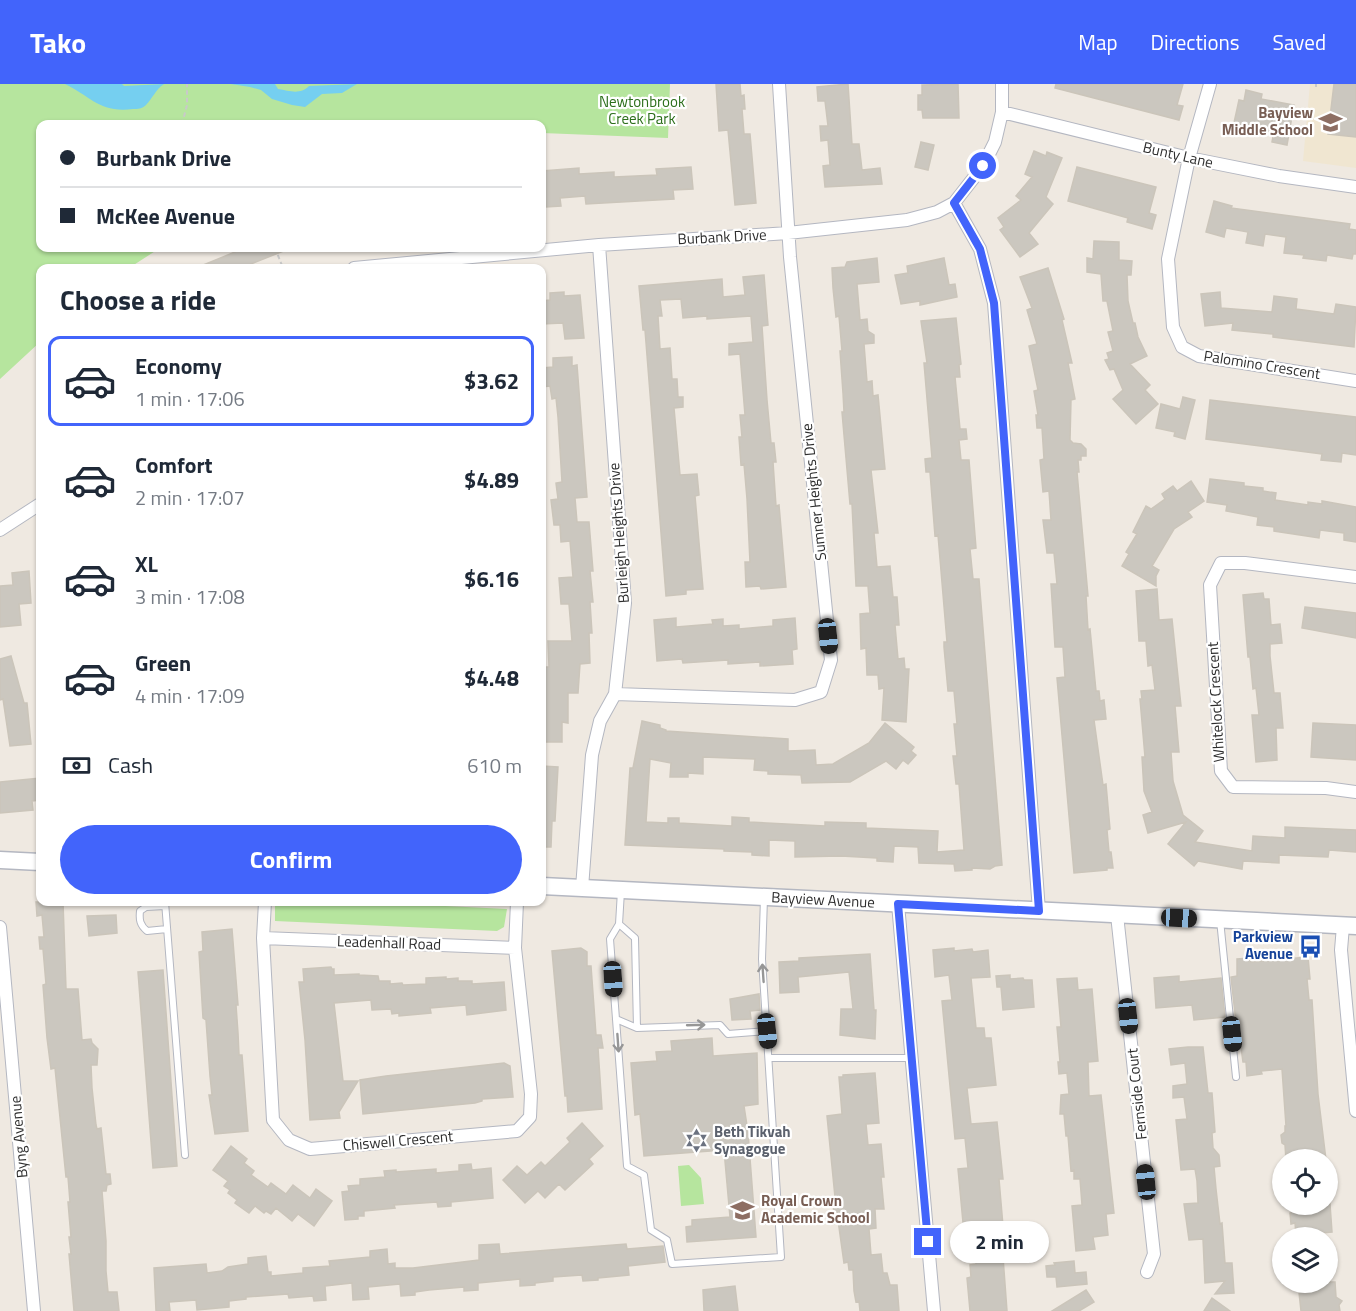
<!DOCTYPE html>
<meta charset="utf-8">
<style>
body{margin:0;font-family:"Titillium Web",sans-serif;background:#f2f2f3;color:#1f2937;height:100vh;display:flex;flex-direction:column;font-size:22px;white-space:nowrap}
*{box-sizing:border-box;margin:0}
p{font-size:20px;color:#747a83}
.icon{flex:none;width:33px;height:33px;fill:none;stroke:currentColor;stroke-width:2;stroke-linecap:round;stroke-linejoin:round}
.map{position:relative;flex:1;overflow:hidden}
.drawer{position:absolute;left:36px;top:180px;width:510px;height:642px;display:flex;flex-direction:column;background:#fff;border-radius:12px;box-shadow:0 2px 4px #0004}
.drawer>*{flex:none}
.top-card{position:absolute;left:36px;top:36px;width:510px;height:132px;border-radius:12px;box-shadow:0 2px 4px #0004;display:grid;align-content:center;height:132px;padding:0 24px;background:#fff}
.fabs{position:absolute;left:1272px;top:1065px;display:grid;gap:12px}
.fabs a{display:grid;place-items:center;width:66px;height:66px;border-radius:50%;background:#fff;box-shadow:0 2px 4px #0004;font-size:30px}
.end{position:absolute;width:27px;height:27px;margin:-14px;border:8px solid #4264fb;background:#fff;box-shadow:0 0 0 3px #fff}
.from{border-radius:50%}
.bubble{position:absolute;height:42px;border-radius:21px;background:#fff;box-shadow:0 2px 4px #0004;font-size:20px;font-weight:700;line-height:42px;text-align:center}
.car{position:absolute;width:18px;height:36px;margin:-18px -9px;border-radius:8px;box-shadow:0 0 4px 2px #0007;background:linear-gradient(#222 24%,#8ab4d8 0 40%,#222 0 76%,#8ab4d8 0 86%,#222 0)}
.top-card b{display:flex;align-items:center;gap:21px;height:57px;font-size:22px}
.top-card b+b{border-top:2px solid #e0e1e3}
.top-card i{width:15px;height:15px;background:#1f2937}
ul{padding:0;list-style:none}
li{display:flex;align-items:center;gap:18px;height:90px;margin:0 12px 9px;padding:0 12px;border:3px solid transparent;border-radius:12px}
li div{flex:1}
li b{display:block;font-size:22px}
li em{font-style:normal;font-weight:700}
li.current{border-color:#4264fb}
li>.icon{width:54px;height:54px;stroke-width:1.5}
h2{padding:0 24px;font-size:27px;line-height:72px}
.pay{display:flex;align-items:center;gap:15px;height:66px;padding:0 24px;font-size:22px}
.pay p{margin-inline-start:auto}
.button{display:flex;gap:12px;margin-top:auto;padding:12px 24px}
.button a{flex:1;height:69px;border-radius:36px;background:#4264fb;color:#fff;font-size:24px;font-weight:700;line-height:69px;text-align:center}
header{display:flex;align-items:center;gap:36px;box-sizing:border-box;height:84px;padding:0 30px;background:#4264fb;color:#fff}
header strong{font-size:28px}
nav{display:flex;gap:33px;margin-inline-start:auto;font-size:21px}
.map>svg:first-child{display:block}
.education{fill:#f0e6d1}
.green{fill:#b6e59e}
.water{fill:#75cff0}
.building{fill:#cbc7bf;stroke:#cbc5ba;stroke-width:1.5}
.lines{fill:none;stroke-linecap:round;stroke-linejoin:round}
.service-casing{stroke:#b4b7c1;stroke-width:8}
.minor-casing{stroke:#b4b7c1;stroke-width:14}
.secondary-casing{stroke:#b4b7c1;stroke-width:19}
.path{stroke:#c9c9c9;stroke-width:2;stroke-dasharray:4.5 3;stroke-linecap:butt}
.service{stroke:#fff;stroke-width:6}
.minor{stroke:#fff;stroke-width:12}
.secondary{stroke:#fff;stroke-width:16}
.oneway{stroke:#969696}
.route{stroke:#4264fb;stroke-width:8}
.labels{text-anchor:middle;stroke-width:4.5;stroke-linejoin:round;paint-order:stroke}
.park-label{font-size:15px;fill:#2c6e1b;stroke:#fff}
.education-label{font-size:15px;font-weight:bold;fill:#785e54;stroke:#fff;text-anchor:end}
.street-label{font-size:15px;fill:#2e2e2e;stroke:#fff}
.transit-label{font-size:15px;font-weight:bold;fill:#164399;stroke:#fff;text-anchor:end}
.worship-label{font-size:15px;font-weight:bold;fill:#5b616d;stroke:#fff;text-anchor:start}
</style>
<header>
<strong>Tako</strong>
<nav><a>Map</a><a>Directions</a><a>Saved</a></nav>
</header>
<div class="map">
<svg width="1356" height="1227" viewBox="0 0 1356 1227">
<rect width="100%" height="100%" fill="#efe9e1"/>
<path class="education" d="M1310,0H1356V84L1303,77Z"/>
<path class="green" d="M0,0H670L668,54L542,49V40H40V164H160L129,184H40V258L0,295Z
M275,818H363L507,825L504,843L497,847L275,837Z
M689,1081L701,1094L704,1120L681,1122L678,1082Z"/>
<path class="water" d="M65,0H122L124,2L164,0C155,6 153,14 146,21C142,25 138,25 133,25C99,29 92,13 65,0Z
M231,0H275L278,5C290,7 300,11 309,2L357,0L342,9L322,10L305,23L292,21L272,15L261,6L250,3Z"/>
<path class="building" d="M716,0H740L741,12L744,11L745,25H742L744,50H750L756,119L735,121L728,46L719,47Z
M848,0L852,60H859L862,86L880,84L882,100L825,103L823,82L830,81L828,56L821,57L820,42H828L825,17H818L817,3Z
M958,0L959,34H923L922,26H918V11H922V1Z
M1056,0H1183L1177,21L1183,22L1179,36L1055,4Z
M1334,0H1356V53L1328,50Z
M1246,6L1262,10L1261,15L1294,21L1287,61L1272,58L1274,48L1252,44L1251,52L1232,48L1239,16L1244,17Z
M921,58L934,61L928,86L915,83Z
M1034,67L1046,72L1047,68L1062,74L1046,113L1053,120L1029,149L1038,160L1020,173L1000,146L1004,143L998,134L1021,116L1016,112L1032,93L1025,90Z
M691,83L693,105L673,106L674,115L586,120L585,112L560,114L561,122L546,123L545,115H542V87L579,84V90L614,88V93L657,91L656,85Z
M1077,83L1156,103L1149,129L1156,131L1152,145L1127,138L1128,134L1068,117Z
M1214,117L1232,122L1231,124L1350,140L1349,145L1356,146V170H1353L1352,175L1327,171L1326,177L1303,174L1304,171L1284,169L1286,153L1265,150L1263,162L1246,159L1248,148L1226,144L1224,153L1206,148Z
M1094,157L1119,158V176L1132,177L1131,191H1127L1128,217L1133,239H1135L1138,253L1147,272L1130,280L1150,301L1145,306L1158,320L1136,340L1113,315L1123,306L1114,285L1110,286L1105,276L1109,275L1107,269L1113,267L1108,248L1113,247L1107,217H1103L1101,190L1087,188V174L1093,175Z
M233,164H291L241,184H196L235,168Z
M877,174L879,198L857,200L860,236L867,235L868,247L874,251V259L864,260L867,298L872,297L873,312L878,311L885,385L871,386L878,449H874L877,483L890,482L893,513H897L899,541H895L898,575L904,574L905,585H909L906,638L882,636L884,604L879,605L878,591H867L866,564L861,565L860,530L870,529L868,502H856L852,420H850L842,328H844L843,309L840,267H842L839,232L836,233L833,204L832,184L845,183L847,178Z
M944,174L949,201L955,200L957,213L920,221V217L901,220L895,191L908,189L907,182Z
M1048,184L1064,235L1062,236L1072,279H1068L1075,315L1071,316L1070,356L1073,359L1081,360L1086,365V372H1081V376H1078L1079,388H1077L1088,512H1086L1088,546L1090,545L1096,607H1099L1100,617L1104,616L1106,635L1094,636L1103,701L1106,700L1110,745L1107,746L1109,768H1111L1113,784H1107V786L1074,789L1057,594L1065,593L1063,563H1055L1051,500H1057L1054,469H1047L1043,436H1051L1049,407L1043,408L1040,376L1044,375L1042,344H1037L1036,331H1038L1034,307L1038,306L1029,262L1037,260L1027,226L1032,224L1020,193Z
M764,191L768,241L762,242L767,316L771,359H774L776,378H773L776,422L779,421L786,503L761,505L760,502L746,503L745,478H750L747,415L744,380L741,381L739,353H742L740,331H745L740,270L729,271V260L753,258L751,232L707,235V232L683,234L681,215L660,216L662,232H658L660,265L670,264L672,295H677L678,313H683V323L674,324L680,391L697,390L699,411L695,412L703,505L686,506V510L666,512L645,246H643L639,202L722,195L723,213L745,211L743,193Z
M564,208V212L580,211L584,254L565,255L563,239L542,240V217L550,216V209Z
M1220,208L1221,224L1272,228L1274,212L1297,215L1296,225L1334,230L1336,220L1356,223L1354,263L1273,253V250L1232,246L1233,239L1205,242L1201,210Z
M956,234L961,280L959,281L960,293H955L960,345H966L967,355L959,356L961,376H969L976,464L970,465L973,495H979L1002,781L995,782L990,785L972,784V786L955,787L954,780L919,779L918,763L894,762L893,778L877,777V774L841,772L795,773V757L769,756V772L752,771V768L724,767V765L625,761L630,684H633L642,637L660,641V644L666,646V647L788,655V667L815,666L816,681L833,680L869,659L885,639L914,663L911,667L916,671L908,680L903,676L896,685L886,677L850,698L802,699L801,691L768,690V687L754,686L755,675L703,673V690L688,689V693H670L671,679L650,675L646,738L668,739V734H679V739L732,742V733L749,734V738L825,742V738L866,739V744L938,747L937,768L964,766L959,700H956L953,672H957L954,640H957L954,607H948L944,563V558H947L938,451L935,452L930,388H926L925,375L932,374L924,279H927L921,237Z
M572,273V282L577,281L587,413L575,414L577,438H589L593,487H590L593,518H590L592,549H589L590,579L580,580L578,609H568V639L562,638V658H542V583H549L548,557H572L569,520H561L559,494L573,493L570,457L561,458L560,441H554L551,416L558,415L556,399L562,398L558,333L556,314L552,315L550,302L542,303V284L553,283V274Z
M1183,313L1195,316L1185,355L1174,352L1175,348L1156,344L1161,320L1180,325Z
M1210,316L1356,333V371L1342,369L1341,378L1321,376L1322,370L1206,355Z
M1210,395L1244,399V402L1263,404V407L1276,409L1275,416L1308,421V418L1322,420V417L1356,423V458L1344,456V449L1320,446L1319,454L1274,447V443L1257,441L1258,433L1226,427L1227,421L1207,418Z
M1191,397L1204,417L1188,428L1192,433L1174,445L1152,482L1159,486L1156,492V502L1122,482L1129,470L1126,468L1137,450L1133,448L1146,422L1151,425L1165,415L1162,410L1173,402L1177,407Z
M29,487L31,519L19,520L21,541L0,543V502L13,501L12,489Z
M1157,505L1159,536L1172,535L1181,622H1175L1179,668H1171L1173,697L1183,731L1203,747L1195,758L1252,767L1253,752L1285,754V743L1356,746V768L1329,766L1328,773L1279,771V779L1243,777L1242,785L1198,777L1194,782L1168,760L1186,738L1148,749L1143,731L1152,728L1144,707L1142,673H1145L1140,615H1142L1141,607L1155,606L1152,581L1148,582L1146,557H1139L1136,507Z
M1263,509L1264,515H1269L1271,541L1280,540L1282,559L1270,560V572L1274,609H1280L1283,644H1276L1277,676L1256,678L1252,631H1259L1256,604L1253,605L1250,573H1248L1243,511Z
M1305,523L1356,529V554L1302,544Z
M676,534V543L713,540L712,536L723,535V542L739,541V545L773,542V536L795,534L797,565L792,566L793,580L760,582V578L728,580V576L683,579L682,575L657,577L654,536Z
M11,572L24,619H27L31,660L10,662L3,615L0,616V575Z
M1313,639L1356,641V676L1311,673Z
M542,682L558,683L555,737H552L551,763H542Z
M40,694V716L32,717L33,726L0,729V698Z
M36,818H63L66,905H78L82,956L91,955L92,959L98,965L97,981H91L92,1004L96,1041L97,1045L101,1044L106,1090H110L111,1100L107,1101L106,1107H102L106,1157V1187L108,1208H117L119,1227H74L69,1170H71L69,1153H71L68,1118H70L68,1093H66L55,984L51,985L47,954L43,901L46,900L43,865H40L39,853H44L42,831L37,832Z
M116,831L117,849L89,852L87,832Z
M232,845L238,921H236L238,949L239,971H242L248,1047L215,1050L209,1011H212L210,992L206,936L203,934L199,868L203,867L202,848Z
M581,864L587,868V882H591L596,951H601L603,964H598L602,1025L568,1028L567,1012H565L552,867Z
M954,864V867L972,865L973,868L988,866L990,893L971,894L976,944H984L985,954H991L996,1001L967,1004L971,1040L997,1038L1003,1095H999L1003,1142L1009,1141L1013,1161L1008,1167V1173H1003L1007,1227H970L967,1194L971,1193L970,1181L976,1180L974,1160H965L958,1085L968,1084L965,1054L955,1055L942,917L952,916L949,891L935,893L933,866Z
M870,870L874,926H876L875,955L840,951L841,925H853L849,888L798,893L799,908L780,909L779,878L799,877V874Z
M1308,873L1310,895H1307L1309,916H1312L1318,1010L1326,1076H1286L1285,1061L1282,1059L1281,1051L1285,1048V1042H1286L1282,985L1261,987L1262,990L1247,992L1246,978H1243L1240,956H1238L1231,893L1237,892V875L1250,874L1251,878Z
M331,883L332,885H334V891L359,890V891L378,892L379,897H390V900L402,899L403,901L426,900V894L446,893V895L458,894V897H472V900L504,898L506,926L467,931L466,921L430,924L431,929L399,932V929L392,930L391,925L372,926L371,916L334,919L343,997H358L339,1028L340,1034L310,1036L305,956L299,898H304L303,885Z
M163,886L177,1082L153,1084L138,888Z
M1010,891V895L1023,894L1024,896H1032L1034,923L1003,926L1001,903H997L996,892Z
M1179,892V898L1221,894L1225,933L1194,936L1192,921L1156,924L1154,894Z
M1077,894L1078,906L1092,905L1098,977L1088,978L1089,1012L1101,1011L1114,1129L1106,1130L1108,1151L1093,1153L1095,1165L1076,1167L1072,1122L1082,1121L1080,1095H1074V1086L1071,1087L1068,1052H1066L1064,1030H1060L1061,1011L1069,1010L1067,989L1059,990L1058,978H1060L1057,943H1061L1057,895Z
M759,910L760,926L750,927L751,935L732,936L730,915Z
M712,954L713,972L757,969L758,1020L744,1022L748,1048L756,1153L687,1158L686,1143L692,1142V1136L730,1133L724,1066L644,1072L640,1030L635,1031L631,979L657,977L656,968L672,967L671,957Z
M1188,963H1203L1208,1009H1212L1215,1048L1212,1049L1213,1064L1219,1071L1220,1082L1214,1083L1216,1105L1220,1140L1222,1139L1225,1179H1232L1234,1209L1215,1210L1225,1197L1205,1199L1203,1155L1189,1156L1184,1120L1198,1119L1197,1097L1195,1085L1181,1086L1176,1036L1187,1035L1184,1013L1173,1014V1002L1187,1000L1185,979L1171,981L1169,965Z
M504,979L510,982L513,1013L482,1015V1017L475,1019L363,1030L360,996L386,992Z
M875,989L879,1039L866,1040L868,1061L881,1060L884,1093H881L884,1125H875L876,1144L869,1145L871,1171L881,1170L883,1189H887L890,1201H897L899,1227H860L859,1217L856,1218L854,1207L853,1186H849L848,1178L844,1179L837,1129H834L832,1113H835L827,1032L842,1030L839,993H843V991Z
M582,1039L603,1062L589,1075L593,1080L565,1106L559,1100L545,1114L538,1107L525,1119L503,1096L517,1082L527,1091L541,1078L545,1082L570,1058L567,1054Z
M231,1062L247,1075L244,1079L254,1087L251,1091L268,1103L271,1099L286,1110L293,1101L310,1114L316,1105L332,1117L314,1142L298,1130L292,1137L276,1124L271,1130L266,1127L264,1129L255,1122L249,1129L235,1119L237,1116L228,1109L230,1106L224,1102L228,1097L213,1086Z
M471,1080L472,1086L491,1084L493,1114L451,1118V1122L438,1123L437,1118L394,1121L395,1124L364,1127V1132H358V1135L345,1136L342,1108L349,1107L348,1102L360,1101V1095L385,1093L384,1087L396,1086V1088L436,1085V1089L459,1087V1081Z
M1294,1120H1330L1332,1148L1296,1151L1295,1139L1291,1140L1290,1129L1294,1128Z
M499,1160L500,1170L626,1160L627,1165L663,1162L665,1178L628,1182L629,1191L598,1194V1196L583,1197L582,1191L553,1193V1197L535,1199V1201L520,1202V1195L478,1199V1206L464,1207V1203L429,1206L415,1208V1211L401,1212L400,1200L368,1203L369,1215L353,1216L352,1199L325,1202L326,1216L314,1217L313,1212L289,1214L288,1210L246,1213V1215L229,1217V1223L197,1226L196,1216L169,1218L170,1227H156L154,1184L206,1180L207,1189L222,1187L228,1183L248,1180V1174L266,1172L268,1188H271V1192L303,1189V1184L330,1182L329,1177L370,1173V1167L387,1165L388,1180L395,1179V1184H413L479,1176V1161Z
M1074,1177L1075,1189L1086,1188L1087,1200L1057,1203L1056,1193H1047L1046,1182L1055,1181L1054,1179Z
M1302,1198H1335L1336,1213L1342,1217L1339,1221L1340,1227H1301L1298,1199Z
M735,1202L738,1227H704L703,1206Z
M1086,1206L1094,1218L1079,1227H1052Z
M1212,1214L1230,1227H1204Z"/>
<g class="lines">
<defs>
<path id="service" d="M621,807L619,840L610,855L627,1082L644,1091L651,1146L667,1156L672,1180L781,1173L762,875L764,814
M165,818L185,1071
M165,822L146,823L140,827C139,836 140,841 147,847L167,845
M1220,836L1236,993
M619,840L635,854L637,944
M616,935L637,944L720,941L728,950L767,947
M770,974H912"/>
<path id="minor" d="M1210,0L1189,74L1168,175L1173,243L1182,263L1199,272L1356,297
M1002,28L1189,74L1279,92L1356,103
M954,119L980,165L994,219L1039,827
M354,184L599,161L788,149L907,136L937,128L954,119L983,82L995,58L1002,28V0
M0,446L40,420
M1356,493L1245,479H1221L1210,501L1221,687L1233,703L1326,704L1356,708
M615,610L795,616L821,608L831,576L790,173L779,0
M582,804L592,671L600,637L615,610L625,519L599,161
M265,818L263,854L273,1036L289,1056L310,1065L517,1047L530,1033L531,1010L515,864L517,818
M898,820L934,1227
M1117,831L1154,1170L1147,1188
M1343,842L1341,866L1356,1027
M0,843L34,1227
M263,854L515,864"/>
<path id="secondary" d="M0,776L40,778
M542,802L1356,842"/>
</defs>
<use href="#service" class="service-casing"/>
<use href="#minor" class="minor-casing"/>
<use href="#secondary" class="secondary-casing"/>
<path class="path" d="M1316,3V0
M182,40L187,21V0
M275,164L283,184"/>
<use href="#service" class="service"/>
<use href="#minor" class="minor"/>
<use href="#secondary" class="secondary"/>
</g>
<defs><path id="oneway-shaft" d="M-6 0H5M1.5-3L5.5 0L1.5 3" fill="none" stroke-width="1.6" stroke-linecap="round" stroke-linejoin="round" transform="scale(1.5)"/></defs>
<g class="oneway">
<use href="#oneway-shaft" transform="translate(763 889) rotate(-94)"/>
<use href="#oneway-shaft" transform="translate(696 941) rotate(-2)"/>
<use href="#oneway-shaft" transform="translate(618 959) rotate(86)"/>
</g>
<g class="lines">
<path class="route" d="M928,1158L898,820L1039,827L994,219L980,165L954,119L983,82"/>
</g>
<defs>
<symbol id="school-bare" viewBox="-9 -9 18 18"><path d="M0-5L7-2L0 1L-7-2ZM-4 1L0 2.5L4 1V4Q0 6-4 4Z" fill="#8d6e63" stroke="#fff" stroke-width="2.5" paint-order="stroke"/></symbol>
<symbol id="bus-bare" viewBox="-9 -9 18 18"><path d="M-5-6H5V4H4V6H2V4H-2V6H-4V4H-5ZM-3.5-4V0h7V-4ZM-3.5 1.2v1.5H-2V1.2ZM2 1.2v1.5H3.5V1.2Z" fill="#1a4fb4" stroke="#fff" stroke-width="2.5" paint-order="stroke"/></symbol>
<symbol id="synagogue-bare" viewBox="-9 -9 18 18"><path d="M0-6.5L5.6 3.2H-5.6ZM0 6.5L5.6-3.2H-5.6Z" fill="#6b7280" stroke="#fff" stroke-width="2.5" paint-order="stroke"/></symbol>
</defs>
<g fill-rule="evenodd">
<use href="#school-bare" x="1314" y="22" width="33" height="33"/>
<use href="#bus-bare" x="1294" y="846" width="33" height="33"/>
<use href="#synagogue-bare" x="680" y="1040" width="33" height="33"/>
<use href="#school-bare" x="726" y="1110" width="33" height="33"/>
</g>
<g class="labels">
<g class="park-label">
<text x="642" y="23">Newtonbrook<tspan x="642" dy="17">Creek Park</tspan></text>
</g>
<g class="education-label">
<text x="1313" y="34">Bayview<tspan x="1313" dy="17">Middle School</tspan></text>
<text x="761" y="1122" text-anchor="start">Royal Crown<tspan x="761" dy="17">Academic School</tspan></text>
</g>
<g class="street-label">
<text transform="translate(1178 71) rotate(13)" y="5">Bunty Lane</text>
<text transform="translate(722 153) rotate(-3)" y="5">Burbank Drive</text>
<text transform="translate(1262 281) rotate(9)" y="5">Palomino Crescent</text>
<text transform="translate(814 408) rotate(-96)" y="5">Sumner Heights Drive</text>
<text transform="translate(619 449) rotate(-94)" y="5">Burleigh Heights Drive</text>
<text transform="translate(1216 618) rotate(-93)" y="5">Whitelock Crescent</text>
<text transform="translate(823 816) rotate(3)" y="5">Bayview Avenue</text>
<text transform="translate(389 859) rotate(2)" y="5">Leadenhall Road</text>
<text transform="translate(1137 1010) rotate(-96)" y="5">Fernside Court</text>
<text transform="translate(19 1053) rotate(-95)" y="5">Byng Avenue</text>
<text transform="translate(398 1057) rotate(-5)" y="5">Chiswell Crescent</text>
</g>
<g class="transit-label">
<text x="1293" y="858">Parkview<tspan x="1293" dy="17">Avenue</tspan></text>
</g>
<g class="worship-label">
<text x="714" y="1053">Beth Tikvah<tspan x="714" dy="17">Synagogue</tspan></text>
</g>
</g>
</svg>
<div class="fabs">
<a><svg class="icon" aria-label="locate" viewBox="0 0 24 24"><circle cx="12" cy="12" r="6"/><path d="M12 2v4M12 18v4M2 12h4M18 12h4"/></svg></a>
<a><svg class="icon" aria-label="layers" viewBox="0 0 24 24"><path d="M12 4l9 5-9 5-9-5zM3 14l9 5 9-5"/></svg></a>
</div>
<i class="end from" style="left:983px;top:82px"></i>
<i class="end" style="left:928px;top:1158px"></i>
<div class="bubble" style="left:950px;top:1137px;width:99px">2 min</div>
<i class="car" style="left:828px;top:552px;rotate:174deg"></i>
<i class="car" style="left:1179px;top:834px;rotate:93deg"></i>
<i class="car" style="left:613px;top:895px;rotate:176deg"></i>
<i class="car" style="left:1128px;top:932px;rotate:174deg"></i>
<i class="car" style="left:767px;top:947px;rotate:174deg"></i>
<i class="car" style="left:1232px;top:950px;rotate:174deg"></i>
<i class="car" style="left:1146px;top:1098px;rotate:354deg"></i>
<div class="top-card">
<b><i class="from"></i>Burbank Drive</b>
<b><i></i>McKee Avenue</b>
</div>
<section class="drawer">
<h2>Choose a ride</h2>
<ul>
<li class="current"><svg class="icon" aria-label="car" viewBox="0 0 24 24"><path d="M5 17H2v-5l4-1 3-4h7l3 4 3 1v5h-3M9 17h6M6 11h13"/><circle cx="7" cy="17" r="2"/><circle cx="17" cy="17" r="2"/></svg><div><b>Economy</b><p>1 min · 17:06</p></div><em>$3.62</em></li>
<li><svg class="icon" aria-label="car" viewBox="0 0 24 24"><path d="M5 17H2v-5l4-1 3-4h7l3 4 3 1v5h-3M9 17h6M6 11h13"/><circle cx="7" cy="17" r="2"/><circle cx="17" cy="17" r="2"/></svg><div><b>Comfort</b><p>2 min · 17:07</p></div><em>$4.89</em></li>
<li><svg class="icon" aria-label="car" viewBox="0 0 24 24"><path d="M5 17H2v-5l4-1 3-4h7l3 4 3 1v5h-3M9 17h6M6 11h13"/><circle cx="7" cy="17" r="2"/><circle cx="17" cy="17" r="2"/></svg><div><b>XL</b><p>3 min · 17:08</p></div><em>$6.16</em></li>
<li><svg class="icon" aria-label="car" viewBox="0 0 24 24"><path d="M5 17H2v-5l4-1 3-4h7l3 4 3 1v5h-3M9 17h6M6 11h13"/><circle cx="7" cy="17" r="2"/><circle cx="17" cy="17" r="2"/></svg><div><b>Green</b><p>4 min · 17:09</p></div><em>$4.48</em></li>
</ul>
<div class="pay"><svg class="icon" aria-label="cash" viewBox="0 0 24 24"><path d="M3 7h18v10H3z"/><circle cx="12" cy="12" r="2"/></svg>Cash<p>610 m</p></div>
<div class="button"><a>Confirm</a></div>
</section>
</div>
